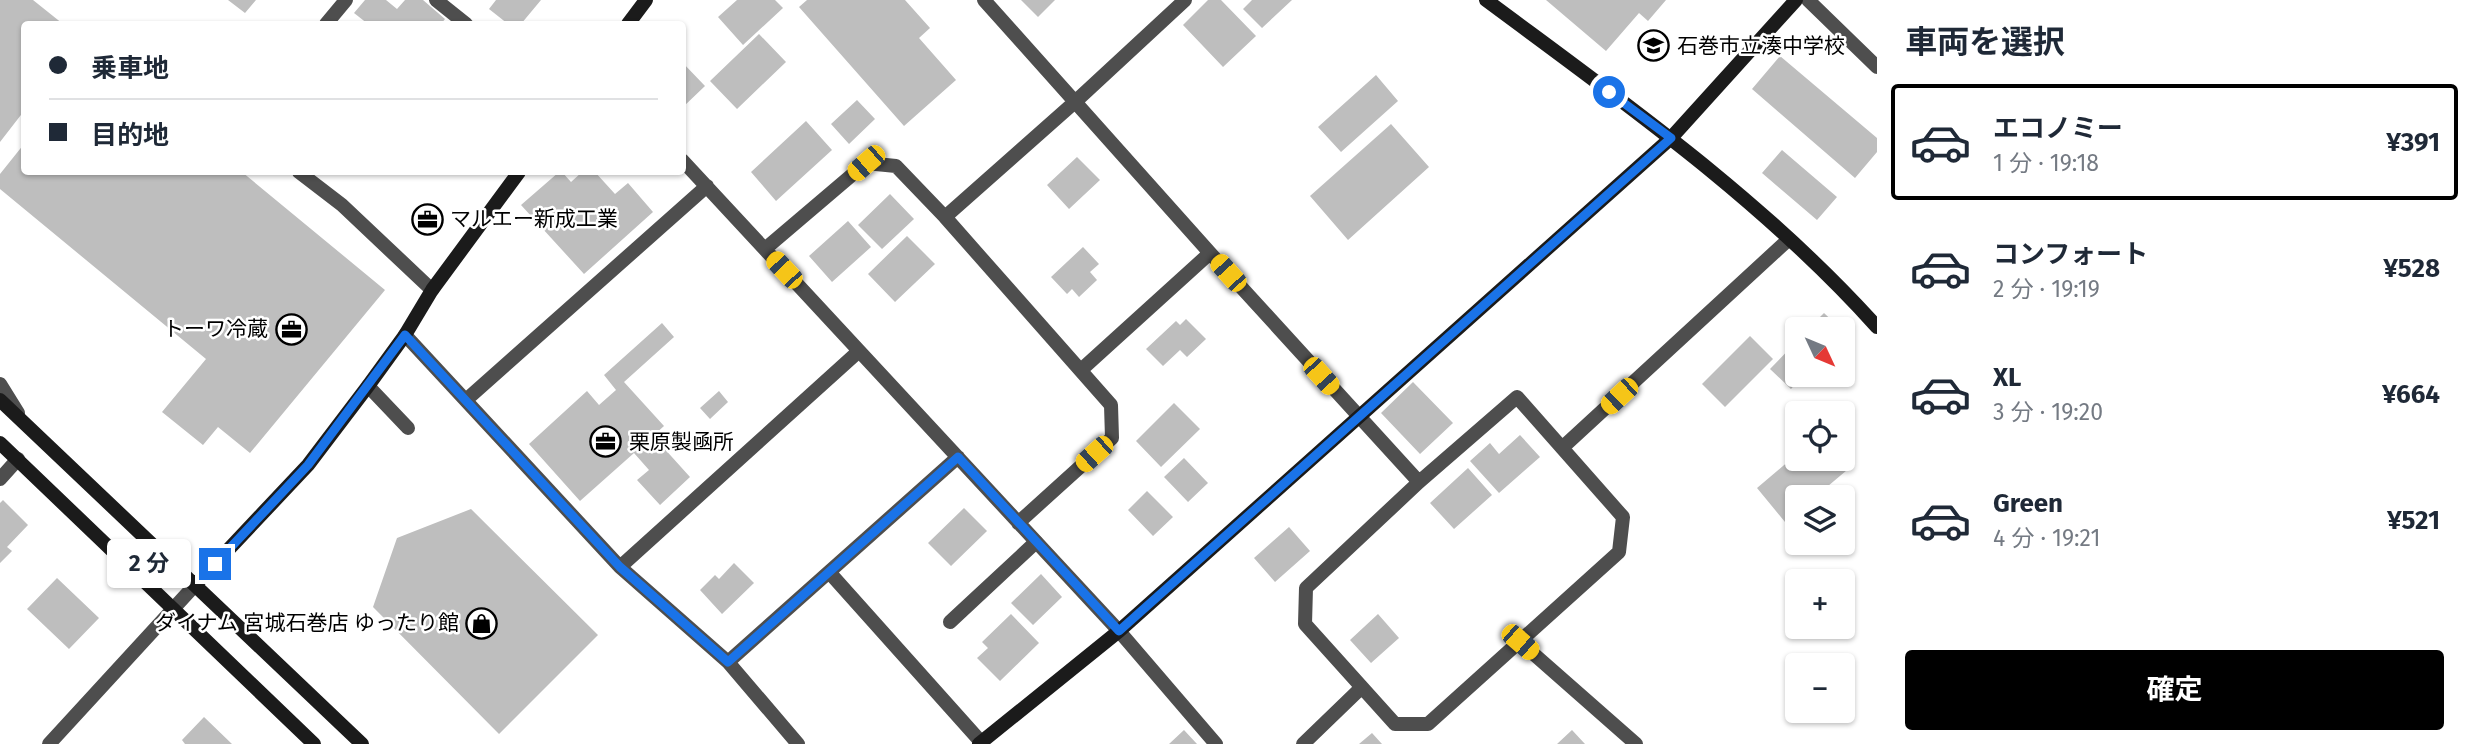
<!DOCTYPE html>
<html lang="ja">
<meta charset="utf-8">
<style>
body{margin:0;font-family:"Fira Sans","Noto Sans JP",sans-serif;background:#f2f2f3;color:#1f2937;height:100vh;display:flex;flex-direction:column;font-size:26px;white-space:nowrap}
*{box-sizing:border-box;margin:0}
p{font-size:23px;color:#747a83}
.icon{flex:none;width:38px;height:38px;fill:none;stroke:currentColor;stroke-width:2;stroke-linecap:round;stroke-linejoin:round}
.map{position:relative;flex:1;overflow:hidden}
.details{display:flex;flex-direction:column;background:#fff;width:595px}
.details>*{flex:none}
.top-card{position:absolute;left:21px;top:21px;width:665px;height:154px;border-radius:7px;box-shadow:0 2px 5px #0004;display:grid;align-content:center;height:154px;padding:0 28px;background:#fff}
.needle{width:46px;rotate:134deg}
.fabs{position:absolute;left:1785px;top:317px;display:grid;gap:14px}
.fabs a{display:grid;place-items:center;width:70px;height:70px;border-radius:7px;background:#fff;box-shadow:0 2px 5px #0004;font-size:35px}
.end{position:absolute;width:32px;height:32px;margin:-16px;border:9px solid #1a73e8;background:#fff;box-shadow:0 0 0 4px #fff}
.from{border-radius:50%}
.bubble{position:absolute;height:49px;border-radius:7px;background:#fff;box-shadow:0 2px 5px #0004;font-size:23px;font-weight:700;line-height:49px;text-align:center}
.car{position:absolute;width:21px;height:42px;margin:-21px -10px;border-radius:9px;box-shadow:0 0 5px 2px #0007;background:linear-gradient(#f5c518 24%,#345 0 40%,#f5c518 0 76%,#345 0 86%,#f5c518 0)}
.top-card b{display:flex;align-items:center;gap:24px;height:66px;font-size:26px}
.top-card b+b{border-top:2px solid #e0e1e3}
.top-card i{width:18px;height:18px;background:#1f2937}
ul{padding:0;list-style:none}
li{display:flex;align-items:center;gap:21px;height:116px;margin:0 14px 10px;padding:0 14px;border:4px solid transparent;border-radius:7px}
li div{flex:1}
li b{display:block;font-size:26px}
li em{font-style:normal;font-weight:700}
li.current{border-color:#000}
li>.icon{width:63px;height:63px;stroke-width:1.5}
h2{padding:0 28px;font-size:32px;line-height:84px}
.button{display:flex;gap:14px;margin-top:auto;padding:14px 28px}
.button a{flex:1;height:80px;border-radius:7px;background:#000;color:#fff;font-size:28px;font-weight:700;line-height:80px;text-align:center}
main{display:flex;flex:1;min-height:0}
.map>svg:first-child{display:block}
.building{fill:#bebebe}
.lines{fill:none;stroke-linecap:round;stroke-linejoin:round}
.lane{stroke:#4e4e4e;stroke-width:14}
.street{stroke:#4e4e4e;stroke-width:14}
.secondary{stroke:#1b1b1b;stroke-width:14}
.route{stroke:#1a73e8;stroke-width:9}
.labels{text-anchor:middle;stroke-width:5;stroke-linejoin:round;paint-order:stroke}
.poi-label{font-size:21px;fill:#000;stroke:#fff;text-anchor:start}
</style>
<main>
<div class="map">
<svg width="1877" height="744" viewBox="0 0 1877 744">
<rect width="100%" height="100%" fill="#fff"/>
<path class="building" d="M0,0H33L63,24H24V111L0,142Z
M228,0H256L245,13Z
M365,0H386L397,9L405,0H423L445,19L441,24H368L354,13Z
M496,0H541L521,24H508L489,9Z
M737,0H775L783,8L743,45L718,17Z
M807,0H905L930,28L919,38L956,80L904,126L799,7Z
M1021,0H1055L1038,17Z
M1208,0H1221L1256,36L1223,67L1183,25Z
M1252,0H1292L1262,28L1243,9Z
M1546,0H1666L1648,21L1639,13L1606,51Z
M759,34L786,62L737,109L710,81Z
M1780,56L1877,138V152L1855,178L1752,89Z
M682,62L705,86L682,108Z
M1376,75L1398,101L1341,152L1318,127Z
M857,100L875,119L849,144L831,124Z
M806,121L832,150L776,201L751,172Z
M1391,124L1429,167L1348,240L1310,196Z
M24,144V172H242L385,290L250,453L218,427L203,445L162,412L206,359L0,189V174Z
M1782,150L1837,197L1817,220L1762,173Z
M1077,157L1100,180L1069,209L1047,185Z
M559,172H562L571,182L582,172H595L615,194L628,183L653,212L584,274L521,205Z
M890,194L914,219L882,249L858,225Z
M848,221L871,247L832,282L809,256Z
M907,236L935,264L895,302L868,274Z
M1083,247L1099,264L1090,272L1097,280L1079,297L1072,289L1067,294L1051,277Z
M1824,313L1841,329H1808Z
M1186,319L1206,339L1187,357L1180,350L1163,366L1146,349L1176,321L1180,325Z
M662,323L674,337L624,382L664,426L653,436L690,477L660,505L637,480L649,470L634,453L580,501L529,444L587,391L599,405L616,390L604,375Z
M1750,336L1773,359L1725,407L1702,384Z
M1797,341V374H1804L1791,389L1770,369Z
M1413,382L1453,423L1420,454L1381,413Z
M719,391L728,402L710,419L700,408Z
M1174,403L1200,429L1161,467L1136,441Z
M1520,435L1540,457L1499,493L1470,461L1490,443L1499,454Z
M1843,453L1853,465L1815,497H1797V512L1785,522L1757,488L1797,454V458H1843Z
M1184,458L1208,483L1188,502L1164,477Z
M1468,468L1492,495L1454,529L1430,503Z
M1147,491L1173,517L1153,536L1128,510Z
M3,500L28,525L7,547L12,551L0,563V503Z
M964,508L987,531L951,566L928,543Z
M471,509L598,635L499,734L373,607L397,538Z
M1289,527L1310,551L1275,582L1254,558Z
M734,563L754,583L722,614L700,590L715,575L719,579Z
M1041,574L1062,597L1033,625L1011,603Z
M57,578L99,618L69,649L27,609Z
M1011,614L1039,643L1000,681L977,658L988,648L982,642Z
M1378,614L1399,638L1371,663L1350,640Z
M204,717L232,744H185L182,740Z
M1184,730L1197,744H1169Z
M1572,730L1585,744H1557Z
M1372,733L1382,744H1359Z"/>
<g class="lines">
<path class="lane" d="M368,386L408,428
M950,622L1036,542"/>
<path class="street" d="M436,0L466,24
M984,0L1210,253L1419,482
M1808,0L1877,67
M326,24L346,0
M682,160L1119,631L1216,744
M299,172L342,205L432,290
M945,217L1076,101L1185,0
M765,249L866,163L896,166L945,217L1111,405L1112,438L1018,523
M405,335L620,567L728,662L798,744
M1081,370L1210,253
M0,384L18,413
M1517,397L1623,517L1619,552L1428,724H1395L1305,624L1306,588L1419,482Z
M466,400L707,186
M1562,448L1789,239
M0,479L18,459
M620,567L859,351
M829,572L981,742
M1520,642L1636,744
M728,662L958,457
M49,744L196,584
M1303,744L1361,688"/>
<path class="secondary" d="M1486,0C1622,101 1763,200 1877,327
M628,24L646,0
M0,400L362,744
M0,443L314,744
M196,584L308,465L368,386L405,335L432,290L519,172
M979,744L1119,631L1671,138L1796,0"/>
</g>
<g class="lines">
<path class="route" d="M215,564L308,465L405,335L620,567L728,662L958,457L1119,631L1671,138L1609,92"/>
</g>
<defs>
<symbol id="school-ring" viewBox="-11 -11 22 22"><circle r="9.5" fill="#fff" stroke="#000" stroke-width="1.5"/><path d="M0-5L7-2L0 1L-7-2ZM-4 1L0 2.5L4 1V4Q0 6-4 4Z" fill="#000"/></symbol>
<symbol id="office-ring" viewBox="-11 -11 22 22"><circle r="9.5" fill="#fff" stroke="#000" stroke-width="1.5"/><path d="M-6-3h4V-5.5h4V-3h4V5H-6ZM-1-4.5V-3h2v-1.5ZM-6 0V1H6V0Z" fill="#000"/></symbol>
<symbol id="shop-ring" viewBox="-11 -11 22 22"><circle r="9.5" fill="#fff" stroke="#000" stroke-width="1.5"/><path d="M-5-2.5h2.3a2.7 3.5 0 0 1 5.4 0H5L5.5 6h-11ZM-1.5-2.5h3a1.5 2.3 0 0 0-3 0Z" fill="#000"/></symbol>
</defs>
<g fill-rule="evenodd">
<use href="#school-ring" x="1636" y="28" width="35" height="35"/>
<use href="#office-ring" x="410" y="202" width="35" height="35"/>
<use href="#office-ring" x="274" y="312" width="35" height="35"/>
<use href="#office-ring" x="588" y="424" width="35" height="35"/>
<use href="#shop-ring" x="464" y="606" width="35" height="35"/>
</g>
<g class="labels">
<g class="poi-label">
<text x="1677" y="53">石巻市立湊中学校</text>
<text x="450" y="226">マルエー新成工業</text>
<text x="268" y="336" text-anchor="end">トーワ冷蔵</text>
<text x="629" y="449">栗原製凾所</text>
<text x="459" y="630" text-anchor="end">ダイナム 宮城石巻店 ゆったり館</text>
</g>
</g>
</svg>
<div class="fabs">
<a><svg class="needle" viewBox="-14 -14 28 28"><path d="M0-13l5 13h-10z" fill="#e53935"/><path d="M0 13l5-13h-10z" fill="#747a83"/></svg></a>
<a><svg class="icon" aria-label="locate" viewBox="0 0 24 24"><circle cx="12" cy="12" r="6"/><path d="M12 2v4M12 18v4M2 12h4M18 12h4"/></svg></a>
<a><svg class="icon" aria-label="layers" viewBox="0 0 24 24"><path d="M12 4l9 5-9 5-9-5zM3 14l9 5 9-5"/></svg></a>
<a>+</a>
<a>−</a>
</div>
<i class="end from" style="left:1609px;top:92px"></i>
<i class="end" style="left:215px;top:564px"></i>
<div class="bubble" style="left:107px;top:539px;width:84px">2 分</div>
<i class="car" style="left:866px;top:163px;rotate:229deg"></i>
<i class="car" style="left:784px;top:270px;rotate:317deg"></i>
<i class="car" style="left:1228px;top:273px;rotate:318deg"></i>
<i class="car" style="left:1321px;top:376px;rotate:138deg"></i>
<i class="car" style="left:1619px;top:396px;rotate:227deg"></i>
<i class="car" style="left:1094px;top:454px;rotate:228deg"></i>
<i class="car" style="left:1520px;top:642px;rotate:131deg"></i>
<div class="top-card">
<b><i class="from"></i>乗車地</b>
<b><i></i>目的地</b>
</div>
</div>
<section class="details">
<h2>車両を選択</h2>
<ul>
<li class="current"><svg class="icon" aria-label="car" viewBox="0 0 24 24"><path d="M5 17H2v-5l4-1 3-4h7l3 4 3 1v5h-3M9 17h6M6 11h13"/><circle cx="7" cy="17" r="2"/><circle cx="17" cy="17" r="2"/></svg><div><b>エコノミー</b><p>1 分 · 19:18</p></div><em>¥391</em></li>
<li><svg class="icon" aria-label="car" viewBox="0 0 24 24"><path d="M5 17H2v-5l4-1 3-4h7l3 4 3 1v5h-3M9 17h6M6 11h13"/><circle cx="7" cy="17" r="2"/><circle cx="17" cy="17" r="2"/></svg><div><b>コンフォート</b><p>2 分 · 19:19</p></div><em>¥528</em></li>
<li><svg class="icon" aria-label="car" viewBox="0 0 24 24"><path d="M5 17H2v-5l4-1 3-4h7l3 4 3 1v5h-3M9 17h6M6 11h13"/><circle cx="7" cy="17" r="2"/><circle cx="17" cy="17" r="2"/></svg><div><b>XL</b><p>3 分 · 19:20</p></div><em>¥664</em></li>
<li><svg class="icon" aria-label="car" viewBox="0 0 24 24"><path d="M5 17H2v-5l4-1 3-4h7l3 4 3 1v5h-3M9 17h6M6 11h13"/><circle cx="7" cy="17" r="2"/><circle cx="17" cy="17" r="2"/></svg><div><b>Green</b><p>4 分 · 19:21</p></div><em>¥521</em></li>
</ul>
<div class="button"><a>確定</a></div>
</section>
</main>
